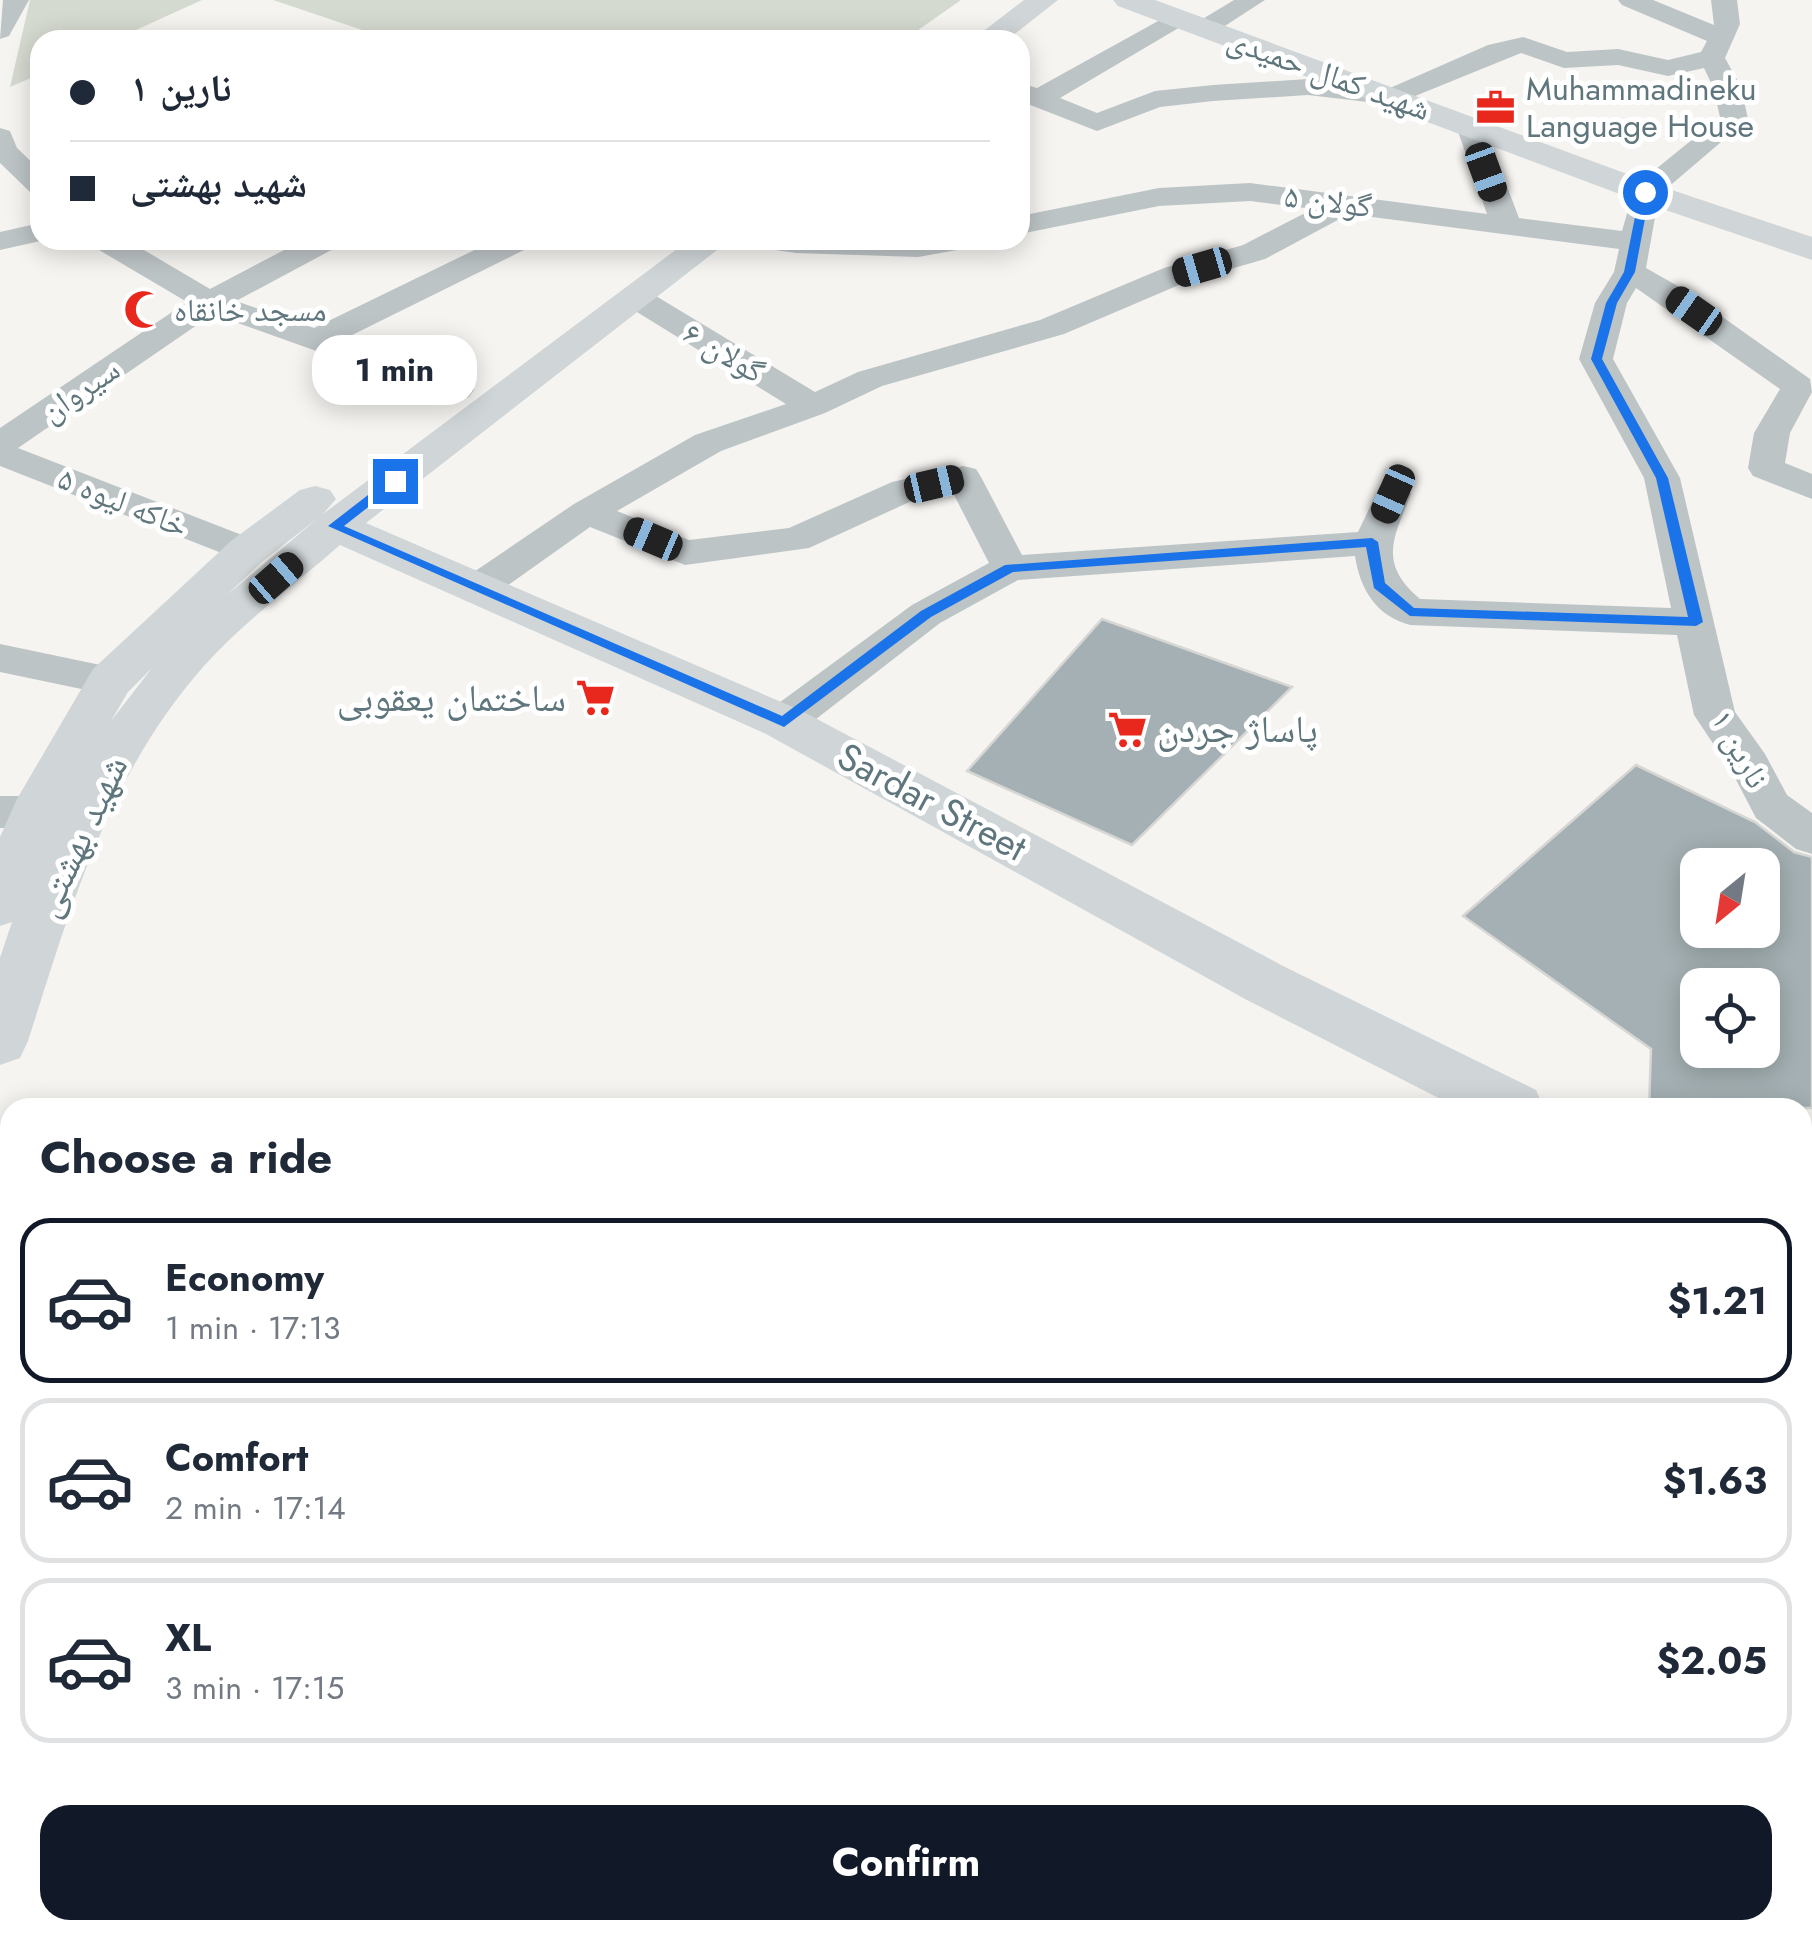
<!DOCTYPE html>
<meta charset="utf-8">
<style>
body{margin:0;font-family:Jost,"Noto Naskh Arabic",sans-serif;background:#f2f2f3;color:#1f2937;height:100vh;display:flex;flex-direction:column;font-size:38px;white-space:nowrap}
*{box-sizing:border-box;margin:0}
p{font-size:32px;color:#747a83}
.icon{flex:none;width:55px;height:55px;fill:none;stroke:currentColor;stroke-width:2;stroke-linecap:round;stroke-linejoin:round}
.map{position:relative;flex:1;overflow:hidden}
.drawer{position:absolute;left:0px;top:1098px;width:1812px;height:842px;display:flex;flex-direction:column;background:#fff;border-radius:30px 30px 0 0;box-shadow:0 5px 25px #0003}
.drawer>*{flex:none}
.hud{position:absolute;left:30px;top:30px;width:1000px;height:220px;border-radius:30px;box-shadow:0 5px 25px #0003;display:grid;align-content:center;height:220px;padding:0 40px;background:#fff}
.needle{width:65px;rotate:210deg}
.fabs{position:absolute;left:1680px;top:848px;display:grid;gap:20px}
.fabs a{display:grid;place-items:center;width:100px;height:100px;border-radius:20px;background:#fff;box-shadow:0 5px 25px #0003;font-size:50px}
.end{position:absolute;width:45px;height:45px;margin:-22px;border:12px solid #1a73e8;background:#fff;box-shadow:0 0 0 5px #fff}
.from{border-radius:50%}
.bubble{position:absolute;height:70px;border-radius:30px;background:#fff;box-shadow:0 5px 25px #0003;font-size:32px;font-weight:700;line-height:70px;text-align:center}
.car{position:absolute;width:30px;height:60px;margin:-30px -15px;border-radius:12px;box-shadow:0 0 8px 2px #0007;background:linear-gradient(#222 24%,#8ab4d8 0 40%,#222 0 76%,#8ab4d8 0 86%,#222 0)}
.hud b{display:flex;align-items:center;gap:35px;height:95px;font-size:38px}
.hud b+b{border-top:2px solid #e0e1e3}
.hud i{width:25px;height:25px;background:#1f2937}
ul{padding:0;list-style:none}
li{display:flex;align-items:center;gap:30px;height:165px;margin:0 20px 15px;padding:0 20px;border:5px solid #e0e1e3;border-radius:30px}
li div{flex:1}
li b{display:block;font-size:38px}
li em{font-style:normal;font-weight:700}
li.current{border-color:#111827}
li>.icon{width:90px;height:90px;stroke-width:1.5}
h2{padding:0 40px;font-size:45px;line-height:120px}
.button{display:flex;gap:20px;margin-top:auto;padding:20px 40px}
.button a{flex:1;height:115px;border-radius:30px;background:#111827;color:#fff;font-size:40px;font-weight:700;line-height:115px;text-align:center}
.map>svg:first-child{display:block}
.green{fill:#d5dad0}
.building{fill:#a4b0b3;stroke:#d6d6d4;stroke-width:2.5;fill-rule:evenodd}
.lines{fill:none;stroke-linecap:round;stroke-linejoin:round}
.street{fill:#bdc4c6;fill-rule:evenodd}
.secondary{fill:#d0d6d8;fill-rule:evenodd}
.route{fill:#1a73e8}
.labels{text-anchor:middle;stroke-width:10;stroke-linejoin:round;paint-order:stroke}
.far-street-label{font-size:32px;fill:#5f767d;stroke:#fff}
.far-poi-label{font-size:32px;fill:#5f767d;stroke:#fff;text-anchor:start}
.poi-label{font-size:38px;fill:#5f767d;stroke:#fff;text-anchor:end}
.street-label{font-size:38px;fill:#5f767d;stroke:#fff}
</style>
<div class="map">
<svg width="1812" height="1938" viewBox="0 0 1812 1938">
<rect width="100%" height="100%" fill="#f5f4f1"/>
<path class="green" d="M30,0H202L114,40H40V74L10,87Z
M273,0H961L904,40H392Z"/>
<path class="building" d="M1102,619L1292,687L1132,845L967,771Z
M1636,765L1755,822L1794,852L1812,857V1108H1649L1651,1049L1463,916ZM1698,865H1762V930H1698ZM1698,985H1762V1050H1698Z"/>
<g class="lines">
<path class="street" d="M3,0H29L9,36L0,39Z
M1234,0H1265L1214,33H1196L1192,28L1196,23Z
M1618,0H1653L1714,25L1711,0H1737L1740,24L1725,58L1741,87L1748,119L1659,195L1646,268L1683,289L1810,379L1812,392L1790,433L1785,463L1812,474V499L1753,476L1748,468L1754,433L1780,389L1636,288L1627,303L1613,359L1680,478L1735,712L1765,754L1787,795L1812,813V854L1796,849L1756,818L1732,772L1694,715L1677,635L1410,625C1376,616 1360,589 1355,556L1018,580L940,623L798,733L783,737L768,733L762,722L768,711L912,605L989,563L952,491L916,499L809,548L685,565L590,527L490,598L476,602L462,598L457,589L462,580L574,504L695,435L786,404L624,304L619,297L624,290H646L815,392L858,372L1040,320L1164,268L1243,245L1313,209L1250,201L1159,206L1020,234V216L1159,188L1250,183L1487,214L1456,126L1470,118L1484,126L1519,218L1622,231L1635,186L1720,117L1713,87L1704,68L1668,76L1618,65L1564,68L1521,53L1393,105L1308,95L1213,101L1160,107L1097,131L1020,101V83L1037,88L1178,10L1187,13L1191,18L1187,23L1060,98L1097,113L1155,91L1213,85L1308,79L1390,88L1488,45L1523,37L1567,52L1618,49L1668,60L1701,52L1707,41L1622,5ZM1349,214L1619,249L1614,272L1595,303L1579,359L1644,478L1671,608L1420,599C1378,563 1393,539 1411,494L1406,486L1393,483L1380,486L1358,532L1022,555L981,477L976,469L963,466L892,482L789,528L689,540L617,511L721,451L825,413L882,386L1064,334L1186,282L1265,259Z
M0,128L10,131L17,148L40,170V195L30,192L0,163Z
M40,223V240H45L0,250V232Z
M90,240H127L210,289L303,240H341L337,247L236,301L314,328L495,240H534L530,247L344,339L469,383L474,390L469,397L457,400L445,397L213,314L18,448L260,542L266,551L260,560L247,563L0,466V428L187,302L94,247Z
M752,240H978L974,247L918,257L796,253L756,247Z
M0,644L110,667L124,671L130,681L124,691L110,695L0,672Z
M0,796H35L51,800L57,812L51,824L35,828H0Z"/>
<path class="secondary" d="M1024,0H1058L1007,40H972Z
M1113,0H1155L1657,185L1812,237V260L1633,199L1118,6Z
M689,240H730L366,523L800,710L1285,967L1536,1090L1544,1108H1458L1245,999L766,734L340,545C297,583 242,623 204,666C108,774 71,907 28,1041L20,1058L0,1065V958L12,922L0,926V837L17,799L93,669L231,541L300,490L315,486L330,490L336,499L323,514ZM318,518L227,595L263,561ZM152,668L111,721L128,692Z
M1802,1208L1812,1211V1268L1802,1265Z"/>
</g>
<path class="route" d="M1645,189L1650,192L1635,272L1617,303L1602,359L1668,478L1703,622L1696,626L1410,616L1374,588L1366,547L1013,572L931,617L784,727L328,526L390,478H399V483L344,526L782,716L921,611L1005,565L1372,538L1378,542L1385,583L1414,608L1688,617L1656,478L1591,359L1606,303L1624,272L1640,192Z"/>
<defs>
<symbol id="office-bare" viewBox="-9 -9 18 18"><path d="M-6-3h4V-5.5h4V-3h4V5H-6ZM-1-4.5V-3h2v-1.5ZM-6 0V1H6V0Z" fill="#e8271d" stroke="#fff" stroke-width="2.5" paint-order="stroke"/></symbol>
<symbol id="mosque-bare" viewBox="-9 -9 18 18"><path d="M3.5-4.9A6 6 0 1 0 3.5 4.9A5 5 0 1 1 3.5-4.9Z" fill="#e8271d" stroke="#fff" stroke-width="2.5" paint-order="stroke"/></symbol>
<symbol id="supermarket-bare" viewBox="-9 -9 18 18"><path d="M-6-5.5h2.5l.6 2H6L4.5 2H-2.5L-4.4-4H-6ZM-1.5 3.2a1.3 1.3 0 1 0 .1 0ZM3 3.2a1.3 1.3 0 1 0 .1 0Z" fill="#e8271d" stroke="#fff" stroke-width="2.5" paint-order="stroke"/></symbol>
</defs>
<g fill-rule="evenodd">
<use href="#office-bare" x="1468" y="80" width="55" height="55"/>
<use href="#mosque-bare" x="116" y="282" width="55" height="55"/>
<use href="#supermarket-bare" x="568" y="670" width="55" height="55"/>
<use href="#supermarket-bare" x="1100" y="702" width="55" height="55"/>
</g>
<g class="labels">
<g class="far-street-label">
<text transform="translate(1329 74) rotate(20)" y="11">شهید کمال حمیدی</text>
<text transform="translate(1328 201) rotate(7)" y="11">گولان ۵</text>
<text transform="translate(724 352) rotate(31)" y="11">گولان ۶</text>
<text transform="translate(80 390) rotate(-34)" y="11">سیروان</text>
<text transform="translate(123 502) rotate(22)" y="11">خاکه لیوه ۵</text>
<text transform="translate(1740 749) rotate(61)" y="11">نارین ۱</text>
</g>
<g class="far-poi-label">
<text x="1526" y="100">Muhammadineku<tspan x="1526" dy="37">Language House</tspan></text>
<text x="174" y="321">مسجد خانقاه</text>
</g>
<g class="poi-label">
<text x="566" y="711">ساختمان یعقوبی</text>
<text x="1157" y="742" text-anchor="start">پاساژ جردن</text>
</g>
<g class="street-label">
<text transform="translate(932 802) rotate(28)" y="13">Sardar Street</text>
<text transform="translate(80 836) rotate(-65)" y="13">شهید بهشتی</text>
</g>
</g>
</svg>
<div class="fabs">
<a><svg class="needle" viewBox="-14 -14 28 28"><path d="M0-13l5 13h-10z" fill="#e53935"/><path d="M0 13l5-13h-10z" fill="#747a83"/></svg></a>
<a><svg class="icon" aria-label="locate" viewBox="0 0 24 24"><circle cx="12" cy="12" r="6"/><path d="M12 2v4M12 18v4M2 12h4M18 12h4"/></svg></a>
</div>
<i class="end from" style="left:1645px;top:192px"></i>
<i class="end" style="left:395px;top:481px"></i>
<div class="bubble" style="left:312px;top:335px;width:165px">1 min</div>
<i class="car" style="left:1486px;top:172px;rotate:160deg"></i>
<i class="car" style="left:1202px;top:267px;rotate:254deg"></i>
<i class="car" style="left:1694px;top:311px;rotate:305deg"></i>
<i class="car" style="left:934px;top:484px;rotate:77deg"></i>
<i class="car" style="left:1393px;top:494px;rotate:204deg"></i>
<i class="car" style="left:653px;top:539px;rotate:293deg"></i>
<i class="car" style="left:276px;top:578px;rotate:49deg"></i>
<div class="hud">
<b><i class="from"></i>نارین ۱</b>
<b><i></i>شهید بهشتی</b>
</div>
<section class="drawer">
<h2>Choose a ride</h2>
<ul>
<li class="current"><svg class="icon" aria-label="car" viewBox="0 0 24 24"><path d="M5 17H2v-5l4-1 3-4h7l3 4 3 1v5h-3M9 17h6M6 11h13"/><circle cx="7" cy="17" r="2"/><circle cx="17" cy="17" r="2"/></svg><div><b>Economy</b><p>1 min · 17:13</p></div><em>$1.21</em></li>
<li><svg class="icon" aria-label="car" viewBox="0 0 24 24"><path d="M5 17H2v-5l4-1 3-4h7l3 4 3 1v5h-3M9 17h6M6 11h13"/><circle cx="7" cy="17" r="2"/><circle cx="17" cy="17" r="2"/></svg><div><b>Comfort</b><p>2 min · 17:14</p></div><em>$1.63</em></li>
<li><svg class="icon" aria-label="car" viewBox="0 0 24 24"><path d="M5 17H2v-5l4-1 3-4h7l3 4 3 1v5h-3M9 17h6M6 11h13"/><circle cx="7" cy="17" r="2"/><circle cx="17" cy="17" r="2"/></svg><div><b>XL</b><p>3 min · 17:15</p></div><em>$2.05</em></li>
</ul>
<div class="button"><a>Confirm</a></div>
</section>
</div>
